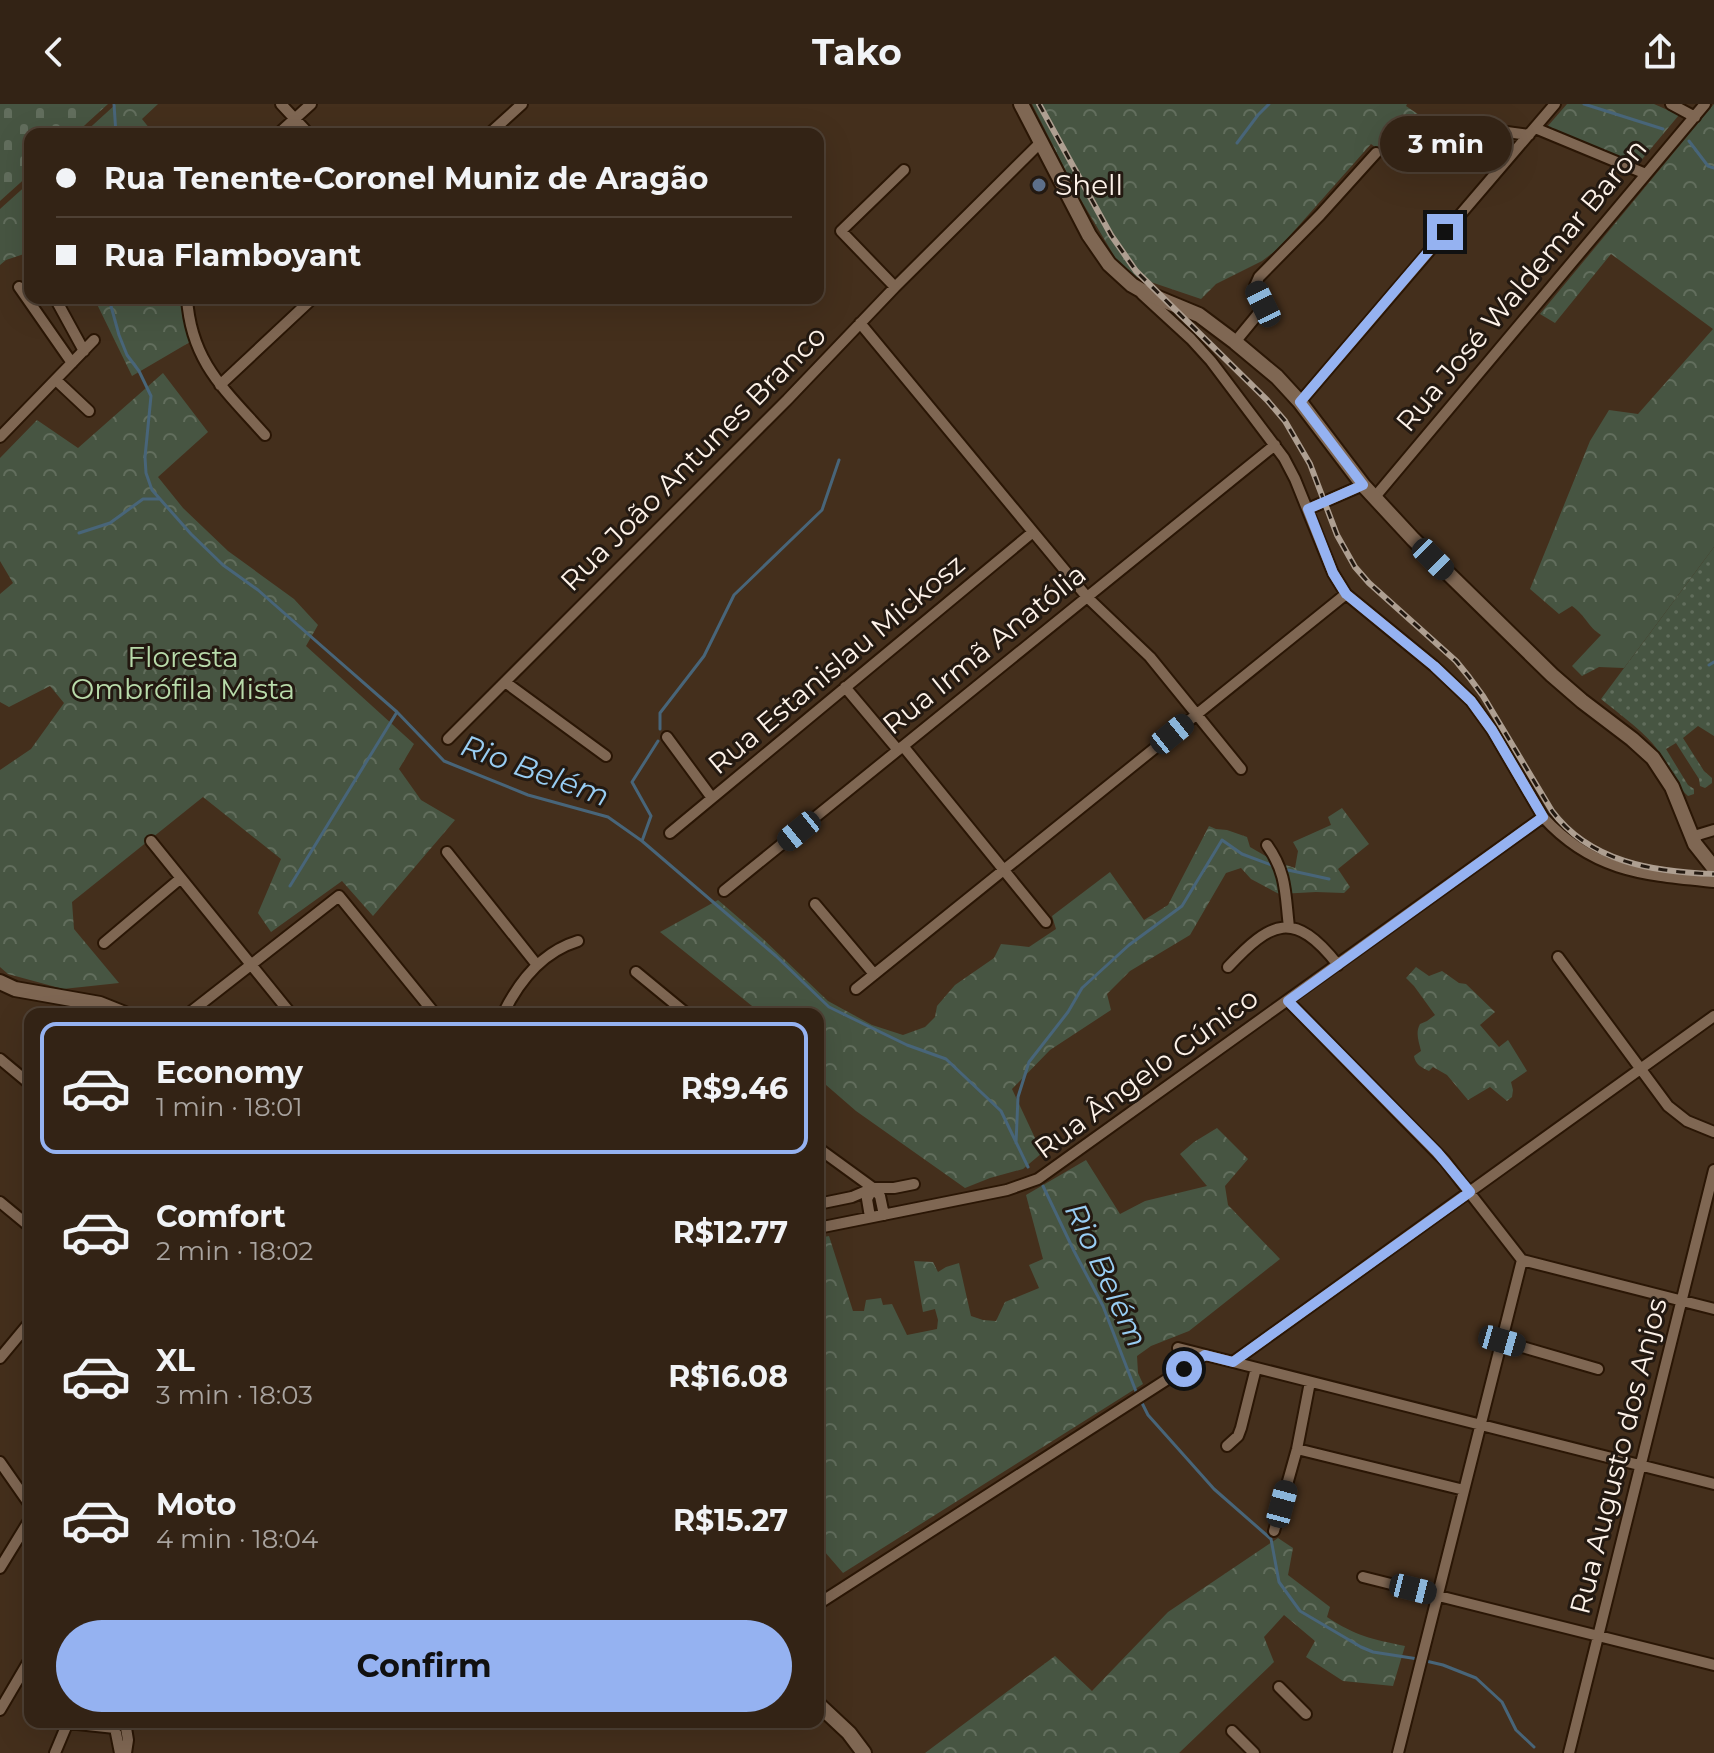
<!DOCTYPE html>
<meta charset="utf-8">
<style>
body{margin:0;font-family:Montserrat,sans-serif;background:#3b2b1e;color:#f1f3f6;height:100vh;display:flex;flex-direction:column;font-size:30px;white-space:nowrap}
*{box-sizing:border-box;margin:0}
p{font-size:26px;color:#a9a4a0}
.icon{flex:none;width:44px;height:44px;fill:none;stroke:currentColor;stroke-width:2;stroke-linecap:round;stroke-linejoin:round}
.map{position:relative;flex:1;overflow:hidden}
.panel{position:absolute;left:24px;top:904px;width:800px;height:720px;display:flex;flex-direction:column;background:#332315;border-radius:16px;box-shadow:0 8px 32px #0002,0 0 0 2px #4e4034}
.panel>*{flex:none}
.banner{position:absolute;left:24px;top:24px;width:800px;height:176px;border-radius:16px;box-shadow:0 8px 32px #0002,0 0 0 2px #4e4034;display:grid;align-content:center;height:176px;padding:0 32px;background:#332315}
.end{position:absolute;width:36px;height:36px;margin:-18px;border:10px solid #95b2f1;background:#111;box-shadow:0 0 0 4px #111}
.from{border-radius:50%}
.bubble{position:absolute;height:56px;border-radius:28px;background:#332315;box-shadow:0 8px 32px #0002,0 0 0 2px #4e4034;font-size:26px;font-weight:700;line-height:56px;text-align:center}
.car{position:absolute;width:24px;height:48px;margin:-24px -12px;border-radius:10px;box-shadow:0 0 6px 2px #0007;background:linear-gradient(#222 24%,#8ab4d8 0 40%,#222 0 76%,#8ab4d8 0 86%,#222 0)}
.banner b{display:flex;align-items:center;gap:28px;height:76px;font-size:30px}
.banner b+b{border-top:2px solid #4e4034}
.banner i{width:20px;height:20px;background:#f1f3f6}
ul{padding:14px 0 0;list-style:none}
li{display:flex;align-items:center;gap:24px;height:132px;margin:0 16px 12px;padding:0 16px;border:4px solid transparent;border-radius:16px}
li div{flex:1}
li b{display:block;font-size:30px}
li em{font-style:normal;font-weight:700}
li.on{border-color:#95b2f1}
li>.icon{width:72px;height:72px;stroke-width:1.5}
.cta{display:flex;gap:16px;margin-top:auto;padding:16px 32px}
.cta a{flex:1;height:92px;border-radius:48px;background:#95b2f1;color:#111;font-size:32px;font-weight:700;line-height:92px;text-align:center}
header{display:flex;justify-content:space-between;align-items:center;height:104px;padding:0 32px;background:#332315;font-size:36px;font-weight:700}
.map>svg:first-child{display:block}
.green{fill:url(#green-dots)}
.forest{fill:url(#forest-crowns)}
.cemetery{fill:url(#cemetery-stones)}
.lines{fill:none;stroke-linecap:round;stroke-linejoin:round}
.stream{stroke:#486579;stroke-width:3}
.street-casing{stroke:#2a1605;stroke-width:14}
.secondary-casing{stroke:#2a1605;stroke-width:18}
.street{stroke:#7f6753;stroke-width:10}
.secondary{stroke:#7f6753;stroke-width:14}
.rail-casing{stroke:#ae9f91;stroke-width:6}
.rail{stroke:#231911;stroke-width:3;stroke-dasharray:9;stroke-linecap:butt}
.route{stroke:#95b2f1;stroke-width:10}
.service-dot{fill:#5c6f8a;stroke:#231911;stroke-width:3}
.labels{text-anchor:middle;stroke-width:6;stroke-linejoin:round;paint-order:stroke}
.poi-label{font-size:28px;fill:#fdf2e9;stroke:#231911;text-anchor:start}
.street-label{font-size:28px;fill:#fdf2e9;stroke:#231911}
.park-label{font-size:28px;fill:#b8dbaa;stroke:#231911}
.water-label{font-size:30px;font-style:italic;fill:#98cdf3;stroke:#231911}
</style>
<header><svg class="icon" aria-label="back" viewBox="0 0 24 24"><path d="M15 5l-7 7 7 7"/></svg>Tako<svg class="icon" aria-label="share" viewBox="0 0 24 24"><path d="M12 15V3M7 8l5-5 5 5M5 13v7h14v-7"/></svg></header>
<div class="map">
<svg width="1714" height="1649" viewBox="0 0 1714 1649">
<defs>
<pattern id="green-dots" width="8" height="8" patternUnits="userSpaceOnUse" patternTransform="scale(2)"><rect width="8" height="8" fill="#475542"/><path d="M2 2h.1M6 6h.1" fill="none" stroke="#626e5d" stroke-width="1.8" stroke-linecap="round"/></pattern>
<pattern id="forest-crowns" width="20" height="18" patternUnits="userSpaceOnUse" patternTransform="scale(2)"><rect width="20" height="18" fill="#475542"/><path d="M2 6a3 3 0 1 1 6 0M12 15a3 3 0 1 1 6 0" fill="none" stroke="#626e5d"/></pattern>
<pattern id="cemetery-stones" width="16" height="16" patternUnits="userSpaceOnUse" patternTransform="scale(2)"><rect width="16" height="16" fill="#475542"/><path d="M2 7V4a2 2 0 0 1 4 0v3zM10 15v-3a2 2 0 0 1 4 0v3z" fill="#626e5d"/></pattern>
</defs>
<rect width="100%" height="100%" fill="#442f1c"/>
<path class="green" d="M1714,443V632L1698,622L1683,634L1704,667L1712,674V679L1705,684L1700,682L1699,675L1676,639L1666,645L1688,681L1694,685V690L1688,692C1674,680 1666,655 1653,640C1638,623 1618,609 1601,595Z"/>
<path class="forest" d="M116,0H158L142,15L154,30H83Z
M1032,0H1407L1406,2L1447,30L1419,67L1400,61L1371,40L1279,144L1262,157L1216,180L1201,195L1136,173L1116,155L1078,91Z
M1567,0H1654L1679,11L1638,60L1547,23Z
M1714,0V443L1624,564L1599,563L1582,572L1572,562L1601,531C1587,522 1587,513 1572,502L1559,510L1530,485L1590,337L1609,306L1638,310L1713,225L1611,150L1555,219L1540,210Z
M30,78V148L6,156L0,161V105Z
M94,194H182L190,238L132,272Z
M163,269L208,328L158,373L183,404L228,447L294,495L318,521L306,542L414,640L399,665L421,696L455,716L373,812L342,777L271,828L258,809L281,755L203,693L72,798L74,825L119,879L63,885L8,870L0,863V666L31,645L64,599L50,582L9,603L0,598V490L13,479L0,457V354L37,316L78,344Z
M1342,704L1369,740L1338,765L1350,783L1344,789L1316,788L1279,790L1251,775L1241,764L1226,769L1190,831L1130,867L1107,890L1111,906L1050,946L1012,985L1042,1049L1023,1065L990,1074L965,1084L856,1007L818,974V910H762L660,828L718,796L762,834L828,897L872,921L903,931L925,923L935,913L937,902L955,881L994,854L1001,840L1029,843L1056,825L1052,812L1110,768L1144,816L1168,801L1209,722L1216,725L1227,726L1247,733L1250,743L1274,757L1295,764L1298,747L1293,738L1331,721L1328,713Z
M1416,863L1429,872L1442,867L1459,879L1466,880L1495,908L1480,921L1499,943L1508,936L1527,967L1511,978L1513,986L1512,993L1507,997L1490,983L1468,996L1447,971L1433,963L1429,967C1422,964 1415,960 1414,952L1421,947C1419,938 1415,929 1420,920L1427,917L1435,911L1414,882L1406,874Z
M1217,1024L1248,1055L1225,1082L1228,1101L1280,1155L1189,1227L1151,1242L1137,1252L1138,1269L1143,1280L843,1469L818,1440V1134L829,1132L853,1207H864L866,1196L881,1194L883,1201L892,1200L907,1231L937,1225L938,1216L935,1205L923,1208L914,1157L933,1158L938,1168L946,1163L959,1159L971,1212L983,1216L996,1217L1005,1198L1039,1184L1029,1161L1043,1155L1026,1091L1086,1056L1120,1110L1145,1097L1207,1082L1180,1050L1194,1038Z
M1278,1434L1293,1444L1288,1471L1330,1503L1327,1513C1356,1532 1371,1535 1405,1542L1393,1582L1343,1577L1306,1553L1315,1537L1284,1511L1264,1533L1274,1558L1179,1649H925L1055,1552L1092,1587L1168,1508Z"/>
<path class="cemetery" d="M0,0H108L75,30H30V70L0,97Z"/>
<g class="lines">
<path class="stream" d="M114,0L116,30
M1584,0L1663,25
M1689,37L1708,62L1714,64
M1237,39L1258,11L1269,0
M111,194V202L119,231L127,251L139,267L151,292L145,353L146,369L152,386L191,430L223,461L258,486L292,516L397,608L444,657L528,691L608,713L642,737L776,852L829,903L907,941L946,955L1001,1007L1028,1063
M79,429L110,419L143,395H158
M1709,561L1714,558
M660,625V609L704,552L734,491L822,406L839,356
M642,737L651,712L632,678L658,637
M1288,766L1329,775
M290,782L397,608
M1016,1039L1018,993L1029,958L1068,908L1082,884L1129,841L1182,802L1222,736L1242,750L1274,762
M1043,1082L1074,1147L1103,1202L1137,1290
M1141,1297L1148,1311L1214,1385L1271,1435L1279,1478L1300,1507L1361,1543L1373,1548L1418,1555
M1426,1557L1443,1561L1476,1574L1502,1598L1516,1626L1534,1643"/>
<defs>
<path id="street" d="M281,0L309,30
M1671,0L1695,13
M1470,23L1529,31
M1535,24L1646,70
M278,30L311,0
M489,30L522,0
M19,183L72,259
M895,183L841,127L904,66
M1142,190L1191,235L1211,257L1284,354L1295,375L1333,469L1346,490L1434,562L1471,597L1492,626L1543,713C1593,768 1644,771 1714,778
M55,194L84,247
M187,194C191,258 225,286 265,331
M860,219L1087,493L1150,553L1241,665
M1235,238L1263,204L1255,182L1259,173L1320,111L1376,49
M56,276L89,307
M220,281L313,194
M1300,298L1555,0
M0,333L94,236
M1374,394L1705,0
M1308,405L1363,381
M505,578L606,652
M845,583L898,646
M667,633L712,694
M448,635L787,296L895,183L1041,38
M903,642L1046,818
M670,729L1033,428
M1691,733L1714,726
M151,737L291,910
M1267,741C1287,769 1285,790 1289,823
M447,748L537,861
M724,787L1275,341
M815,800L874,870
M104,839L181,774
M1558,853L1668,1002L1687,1017L1714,1028
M1228,863C1271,817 1294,805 1338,861
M636,868L687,910
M856,885L1346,490
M1288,897L1445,1057L1522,1156L1714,1205
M188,910L339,792L435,910
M503,910C519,877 542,848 578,837
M0,955L30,980
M818,1044L873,1084L880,1092L884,1111
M0,1098L29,1122
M818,1100L852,1093L873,1084H894L914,1080
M870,1113L867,1095L873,1084
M818,1124L1007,1086L1038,1075L1543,713
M1502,1237L1598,1265
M1178,1244L1714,1380
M0,1254L30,1218
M1233,1258L1714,912
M1227,1342L1238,1332L1241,1324L1256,1264
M1297,1345L1464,1386
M0,1358L30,1401
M1274,1427L1297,1345L1310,1278
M0,1464L30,1415
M1363,1473L1714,1561
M818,1500L1205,1251
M1279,1583L1306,1610
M0,1606L30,1555
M125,1618L128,1636L126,1649
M68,1619L115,1624L123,1618
M115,1624L120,1649
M1232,1627L1254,1649
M55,1649L68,1618
M1398,1649L1522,1156
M1569,1649L1714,1066"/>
<path id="secondary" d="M1021,0L1089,131L1109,160L1132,181L1146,189L1199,211L1235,238L1277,273L1300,298L1363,381L1413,435L1552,571L1582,597L1632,635L1653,654L1672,683L1695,740L1714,764
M0,878L15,885L100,900L125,910
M818,1600L849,1629L864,1649"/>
</defs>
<use href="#street" class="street-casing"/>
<use href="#secondary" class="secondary-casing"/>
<use href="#street" class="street"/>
<use href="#secondary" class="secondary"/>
<defs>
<path id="rail" d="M1039,0L1111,131L1136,167L1267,296L1285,317L1310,360L1337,431L1355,463L1369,479L1456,557L1469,573L1483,592L1552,707C1590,758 1653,768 1714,770"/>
</defs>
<use href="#rail" class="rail-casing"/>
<use href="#rail" class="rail"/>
</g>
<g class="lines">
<path class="route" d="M1184,1265L1205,1251L1233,1258L1470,1088L1437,1048L1288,897L1543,713L1492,626L1471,597L1434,562L1346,490L1333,469L1308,405L1363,381L1300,298L1445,128"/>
</g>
<circle class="service-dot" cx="1039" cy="81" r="8"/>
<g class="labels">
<g class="poi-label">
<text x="1055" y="91">Shell</text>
</g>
<g class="street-label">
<text transform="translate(1521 181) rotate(-50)" y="10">Rua José Waldemar Baron</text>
<text transform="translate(693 354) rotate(-45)" y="10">Rua João Antunes Branco</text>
<text transform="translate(984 545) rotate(-39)" y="10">Rua Irmã Anatólia</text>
<text transform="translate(836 560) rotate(-40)" y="10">Rua Estanislau Mickosz</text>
<text transform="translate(1146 969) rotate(-36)" y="10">Rua Ângelo Cúnico</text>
<text transform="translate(1618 1352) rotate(-76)" y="10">Rua Augusto dos Anjos</text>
</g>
<g class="park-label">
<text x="183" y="563">Floresta<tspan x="183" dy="32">Ombrófila Mista</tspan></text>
</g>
<g class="water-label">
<text transform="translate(535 667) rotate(20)" y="10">Rio Belém</text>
<text transform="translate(1106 1171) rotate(65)" y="10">Rio Belém</text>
</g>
</g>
</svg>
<i class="end from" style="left:1184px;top:1265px"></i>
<i class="end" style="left:1445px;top:128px"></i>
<div class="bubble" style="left:1380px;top:12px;width:132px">3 min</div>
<i class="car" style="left:1263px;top:200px;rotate:334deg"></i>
<i class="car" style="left:1433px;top:455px;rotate:135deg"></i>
<i class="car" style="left:1172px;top:630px;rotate:51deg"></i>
<i class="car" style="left:799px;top:727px;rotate:231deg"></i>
<i class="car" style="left:1502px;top:1237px;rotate:106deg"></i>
<i class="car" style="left:1282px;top:1400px;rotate:15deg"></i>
<i class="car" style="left:1413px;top:1485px;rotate:104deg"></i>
<div class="banner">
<b><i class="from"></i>Rua Tenente-Coronel Muniz de Aragão</b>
<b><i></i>Rua Flamboyant</b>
</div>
<section class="panel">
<ul>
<li class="on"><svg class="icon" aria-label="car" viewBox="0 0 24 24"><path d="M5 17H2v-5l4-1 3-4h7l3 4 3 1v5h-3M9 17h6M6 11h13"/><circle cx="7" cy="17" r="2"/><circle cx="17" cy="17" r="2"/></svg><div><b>Economy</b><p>1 min · 18:01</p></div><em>R$9.46</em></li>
<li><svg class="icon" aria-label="car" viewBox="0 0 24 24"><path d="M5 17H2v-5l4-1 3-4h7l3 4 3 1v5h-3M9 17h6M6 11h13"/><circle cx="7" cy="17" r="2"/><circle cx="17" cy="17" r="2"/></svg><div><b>Comfort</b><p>2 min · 18:02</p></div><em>R$12.77</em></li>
<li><svg class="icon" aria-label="car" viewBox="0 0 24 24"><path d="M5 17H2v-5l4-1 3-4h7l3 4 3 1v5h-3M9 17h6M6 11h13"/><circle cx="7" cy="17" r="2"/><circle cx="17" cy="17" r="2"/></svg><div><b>XL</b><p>3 min · 18:03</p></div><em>R$16.08</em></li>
<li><svg class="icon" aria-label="car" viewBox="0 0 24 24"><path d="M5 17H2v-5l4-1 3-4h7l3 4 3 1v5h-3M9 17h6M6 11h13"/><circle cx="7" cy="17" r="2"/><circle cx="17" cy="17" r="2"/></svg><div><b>Moto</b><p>4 min · 18:04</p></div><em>R$15.27</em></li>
</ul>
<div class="cta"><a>Confirm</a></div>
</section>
</div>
